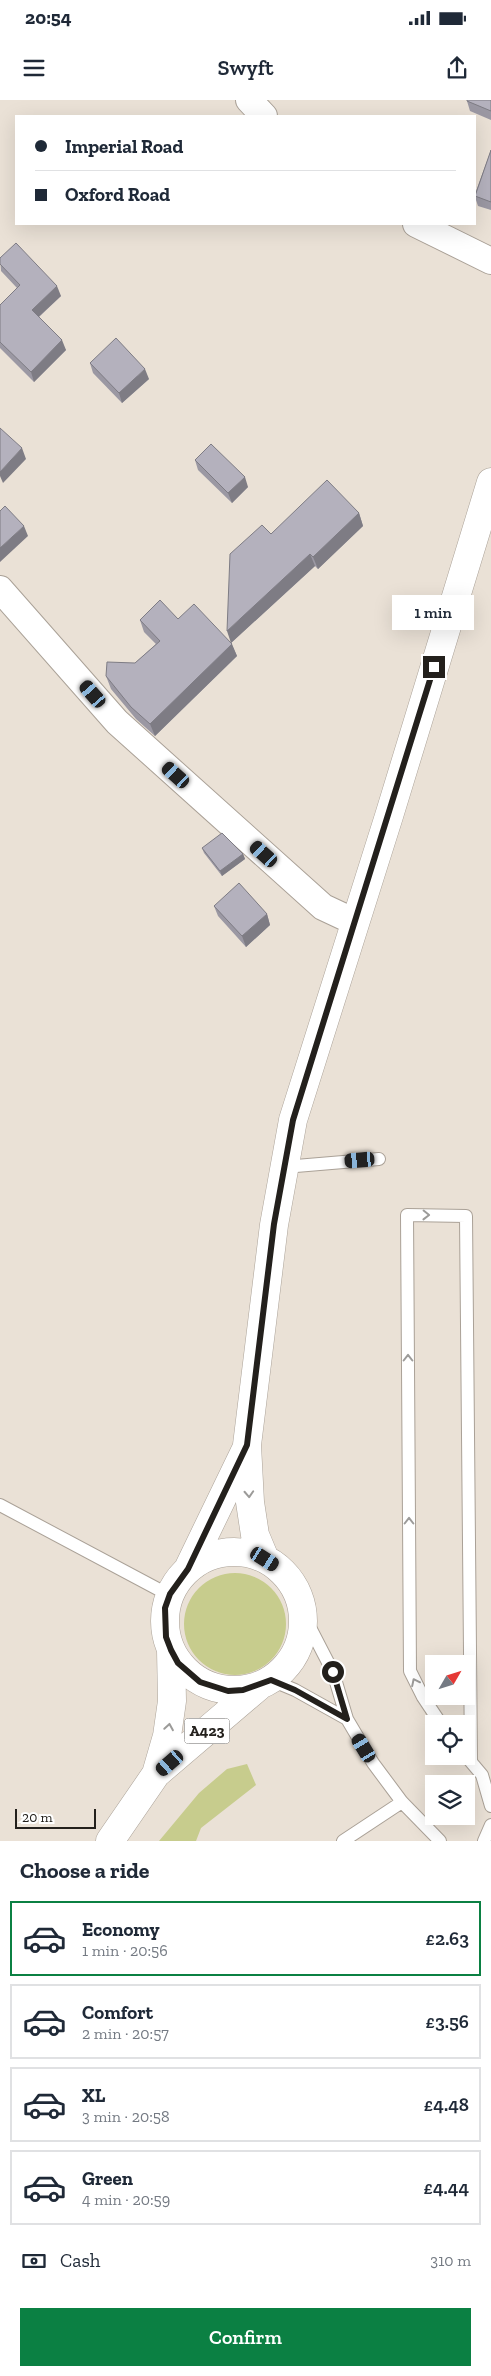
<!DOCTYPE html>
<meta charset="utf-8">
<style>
body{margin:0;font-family:"Zilla Slab",serif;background:#f2f2f3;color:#1f2937;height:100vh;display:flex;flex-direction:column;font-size:19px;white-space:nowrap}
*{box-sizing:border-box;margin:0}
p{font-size:16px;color:#747a83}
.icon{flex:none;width:28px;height:28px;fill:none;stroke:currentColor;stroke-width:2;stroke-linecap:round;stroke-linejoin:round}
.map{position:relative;height:1741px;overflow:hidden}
.panel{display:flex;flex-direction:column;background:#fff;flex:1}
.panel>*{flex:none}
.guide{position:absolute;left:15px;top:15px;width:461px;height:110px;border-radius:0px;box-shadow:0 5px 20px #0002;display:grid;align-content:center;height:110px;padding:0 20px;background:#fff}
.needle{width:32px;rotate:51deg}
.buttons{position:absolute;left:425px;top:1555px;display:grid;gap:10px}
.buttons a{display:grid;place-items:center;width:50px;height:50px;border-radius:0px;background:#fff;box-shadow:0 5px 20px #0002;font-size:25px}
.scale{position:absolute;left:15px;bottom:12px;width:81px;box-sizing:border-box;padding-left:5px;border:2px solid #23201c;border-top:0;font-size:14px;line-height:18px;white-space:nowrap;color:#23201c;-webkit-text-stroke:4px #fff;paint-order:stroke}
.end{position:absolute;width:22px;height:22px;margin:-11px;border:6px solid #23201c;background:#fff;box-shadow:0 0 0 2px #fff}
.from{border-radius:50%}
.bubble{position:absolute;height:35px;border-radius:0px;background:#fff;box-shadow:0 5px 20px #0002;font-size:16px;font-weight:600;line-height:35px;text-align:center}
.car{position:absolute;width:15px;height:30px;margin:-15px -8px;border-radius:6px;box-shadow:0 0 4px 1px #0007;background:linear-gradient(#222 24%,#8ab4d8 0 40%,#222 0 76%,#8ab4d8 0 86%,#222 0)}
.guide b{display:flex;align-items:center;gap:18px;height:48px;font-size:19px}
.guide b+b{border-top:1px solid #e0e1e3}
.guide i{width:12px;height:12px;background:#1f2937}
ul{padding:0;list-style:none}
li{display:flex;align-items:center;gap:15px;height:75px;margin:0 10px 8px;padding:0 10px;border:2px solid #e0e1e3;border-radius:0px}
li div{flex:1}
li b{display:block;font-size:19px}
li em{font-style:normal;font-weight:600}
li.active{border-color:#0b8043}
li>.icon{width:45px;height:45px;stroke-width:1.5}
h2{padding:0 20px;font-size:22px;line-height:60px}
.pay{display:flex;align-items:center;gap:12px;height:55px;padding:0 20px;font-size:19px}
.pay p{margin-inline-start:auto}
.button{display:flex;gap:10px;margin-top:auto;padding:10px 20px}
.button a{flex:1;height:58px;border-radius:0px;background:#0b8043;color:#fff;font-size:20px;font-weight:600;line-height:58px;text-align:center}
.status{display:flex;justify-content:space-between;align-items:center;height:35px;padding:0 25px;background:#fff;direction:ltr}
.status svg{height:14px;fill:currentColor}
header{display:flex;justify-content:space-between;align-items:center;height:65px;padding:0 20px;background:#fff;font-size:22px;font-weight:600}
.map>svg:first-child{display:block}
.green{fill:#c7cc8d}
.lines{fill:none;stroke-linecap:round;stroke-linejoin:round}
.lane-casing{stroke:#aaa197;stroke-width:14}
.street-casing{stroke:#aaa197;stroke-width:28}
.highway-casing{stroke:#aaa197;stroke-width:29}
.lane{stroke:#fff;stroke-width:12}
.street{stroke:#fff;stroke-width:26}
.highway{stroke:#fff;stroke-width:28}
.wall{fill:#9b98a3}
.shaded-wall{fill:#7e7c84}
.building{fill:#b4b1bd;stroke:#7e7c84}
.oneway{stroke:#9c9b99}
.route{stroke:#23201c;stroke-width:6}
.labels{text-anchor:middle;stroke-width:4;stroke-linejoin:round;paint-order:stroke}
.shield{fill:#fff;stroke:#656360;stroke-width:1}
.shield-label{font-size:15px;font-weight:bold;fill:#23201c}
</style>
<div class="status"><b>20:54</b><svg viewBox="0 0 49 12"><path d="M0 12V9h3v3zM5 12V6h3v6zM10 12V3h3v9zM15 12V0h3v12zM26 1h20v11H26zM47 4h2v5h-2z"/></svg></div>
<header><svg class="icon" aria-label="menu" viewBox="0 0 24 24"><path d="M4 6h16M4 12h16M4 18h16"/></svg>Swyft<svg class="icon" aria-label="share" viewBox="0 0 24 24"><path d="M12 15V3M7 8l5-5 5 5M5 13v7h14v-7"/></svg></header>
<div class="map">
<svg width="491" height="1741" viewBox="0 0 491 1741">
<rect width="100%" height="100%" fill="#eae1d6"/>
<path class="green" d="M184 1524a51 51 0 1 1 102 0a51 51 0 1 1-102 0Z
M247,1664L256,1685L201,1728L196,1741H159L199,1693L227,1669Z"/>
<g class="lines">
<defs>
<path id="lane" d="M284,1067L379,1059
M0,1405L169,1495
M303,1514L333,1572L347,1619L373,1663L402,1702L440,1741
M271,1580L295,1590L347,1619
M441,1624L423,1597L410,1571L407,1115L466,1116L471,1661
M466,1656L482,1675L491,1706
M343,1741L402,1702
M484,1741L491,1725"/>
<path id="street" d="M249,0L264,16
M416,124L491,161
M0,489L117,622L323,807L355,822"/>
<path id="highway" d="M165 1521a69 69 0 1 1 138 0a69 69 0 1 1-138 0Z
M265,1459L255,1435L250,1402L247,1345L274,1125L293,1020L389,716L491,382
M188,1469L246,1349
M156,1674L167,1636L172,1601L171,1550
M110,1741L156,1674L258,1587"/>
</defs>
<use href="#lane" class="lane-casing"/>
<use href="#street" class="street-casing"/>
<use href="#highway" class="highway-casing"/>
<use href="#lane" class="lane"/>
<use href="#street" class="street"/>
<use href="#highway" class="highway"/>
</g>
<path class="wall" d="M491,0V20L470,11L467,1Z
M491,50V110L478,106L475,97V94Z
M0,158L61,196L39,217L66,250L34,282L0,248V205L17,188L1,171Z
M90,263L149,279L122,303L93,273Z
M195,360L248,387L232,403L198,370Z
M359,413L363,426L318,469L315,466L231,543L237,556L155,636L136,619L111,589L106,576L135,563L156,544L144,532L140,520L178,519L231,542L271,434Z
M202,748L243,754L245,759L222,776L204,753Z
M214,806L267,814L270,825L246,847L218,816Z"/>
<path class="shaded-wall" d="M57,186L61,196L35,220L32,210Z
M62,240L66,250L34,282L31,272Z
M145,269L149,279L122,303L119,293Z
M22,348L26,359L3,383L0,376V372Z
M245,377L248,387L232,403L228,393Z
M359,413L363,426L318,469L313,457Z
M24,426L28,436L0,462V448Z
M310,454L315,466L231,543L227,531Z
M232,544L237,556L155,636L150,624Z
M243,754L245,759L222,776L220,771Z
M267,814L270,825L246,847L242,836Z"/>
<path class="building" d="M467,0H491V11L467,1Z
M491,50V102L475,96Z
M16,143L57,186L32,210L62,240L31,272L0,242V205L20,185L0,164V158Z
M116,238L145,269L119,293L90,263Z
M0,328L22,348L0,372Z
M211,344L245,377L228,393L195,360Z
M327,380L359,413L313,457L310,454L227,531L230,454L262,425L271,434Z
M5,406L24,426L0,448V411Z
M160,500L178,519L194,504L232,544L150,624L131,607L106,576L107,562L135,563L160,541L140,520Z
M222,733L243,754L220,771L202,748Z
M239,783L267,814L242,836L214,806Z"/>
<defs><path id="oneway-chevron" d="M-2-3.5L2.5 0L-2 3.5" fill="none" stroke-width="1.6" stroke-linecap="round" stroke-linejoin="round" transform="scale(1.25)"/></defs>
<g class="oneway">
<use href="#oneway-chevron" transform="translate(426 1115) rotate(1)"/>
<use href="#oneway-chevron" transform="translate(408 1258) rotate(-90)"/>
<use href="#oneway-chevron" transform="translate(249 1394) rotate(87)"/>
<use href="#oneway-chevron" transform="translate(409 1421) rotate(-90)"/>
<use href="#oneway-chevron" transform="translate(415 1582) rotate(-116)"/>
<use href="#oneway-chevron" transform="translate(169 1627) rotate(-81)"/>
</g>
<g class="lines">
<path class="route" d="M333,1572L347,1619L295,1590L271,1580L243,1590L228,1591L200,1582L178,1563L171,1550L166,1537L165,1508L170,1494L188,1469L247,1345L274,1124L293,1020L434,567"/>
</g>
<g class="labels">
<rect class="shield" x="184.5" y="1618.5" width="45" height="25" rx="4"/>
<g class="shield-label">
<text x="207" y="1636">A423</text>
</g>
</g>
</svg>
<div class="buttons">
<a><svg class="needle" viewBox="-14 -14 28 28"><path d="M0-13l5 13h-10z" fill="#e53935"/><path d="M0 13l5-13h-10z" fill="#747a83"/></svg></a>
<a><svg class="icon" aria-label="locate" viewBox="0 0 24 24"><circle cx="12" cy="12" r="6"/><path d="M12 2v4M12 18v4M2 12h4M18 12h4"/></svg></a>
<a><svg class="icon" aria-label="layers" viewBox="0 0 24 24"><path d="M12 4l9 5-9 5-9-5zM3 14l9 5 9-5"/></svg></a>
</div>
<div class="scale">20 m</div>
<i class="end from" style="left:333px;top:1572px"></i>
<i class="end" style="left:434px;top:567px"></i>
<div class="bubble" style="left:392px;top:495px;width:82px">1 min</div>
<i class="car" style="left:93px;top:594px;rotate:319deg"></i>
<i class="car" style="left:176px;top:675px;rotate:312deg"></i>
<i class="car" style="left:264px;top:754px;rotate:312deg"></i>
<i class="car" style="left:360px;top:1060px;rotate:265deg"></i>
<i class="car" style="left:265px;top:1459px;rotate:122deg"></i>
<i class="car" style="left:364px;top:1648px;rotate:329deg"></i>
<i class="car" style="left:170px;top:1663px;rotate:229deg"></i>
<div class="guide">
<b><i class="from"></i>Imperial Road</b>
<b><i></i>Oxford Road</b>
</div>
</div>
<section class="panel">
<h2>Choose a ride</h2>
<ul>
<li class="active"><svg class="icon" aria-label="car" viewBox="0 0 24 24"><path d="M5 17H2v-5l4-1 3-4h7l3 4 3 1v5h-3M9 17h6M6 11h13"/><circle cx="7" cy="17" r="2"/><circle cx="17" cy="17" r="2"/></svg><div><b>Economy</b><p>1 min · 20:56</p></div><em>£2.63</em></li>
<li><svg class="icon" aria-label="car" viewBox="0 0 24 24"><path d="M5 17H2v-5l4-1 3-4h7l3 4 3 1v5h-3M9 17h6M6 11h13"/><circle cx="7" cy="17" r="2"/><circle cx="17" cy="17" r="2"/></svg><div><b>Comfort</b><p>2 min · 20:57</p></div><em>£3.56</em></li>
<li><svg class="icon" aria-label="car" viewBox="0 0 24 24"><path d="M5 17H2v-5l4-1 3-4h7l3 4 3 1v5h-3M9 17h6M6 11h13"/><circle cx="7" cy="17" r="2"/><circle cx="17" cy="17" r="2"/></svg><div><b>XL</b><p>3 min · 20:58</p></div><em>£4.48</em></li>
<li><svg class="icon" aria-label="car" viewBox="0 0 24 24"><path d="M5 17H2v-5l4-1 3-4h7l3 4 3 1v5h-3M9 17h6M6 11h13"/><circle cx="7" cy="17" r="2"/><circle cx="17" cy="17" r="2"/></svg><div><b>Green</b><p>4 min · 20:59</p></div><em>£4.44</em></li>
</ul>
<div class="pay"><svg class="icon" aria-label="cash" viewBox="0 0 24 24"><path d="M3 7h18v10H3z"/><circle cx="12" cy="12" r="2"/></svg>Cash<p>310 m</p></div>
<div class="button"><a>Confirm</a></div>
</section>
